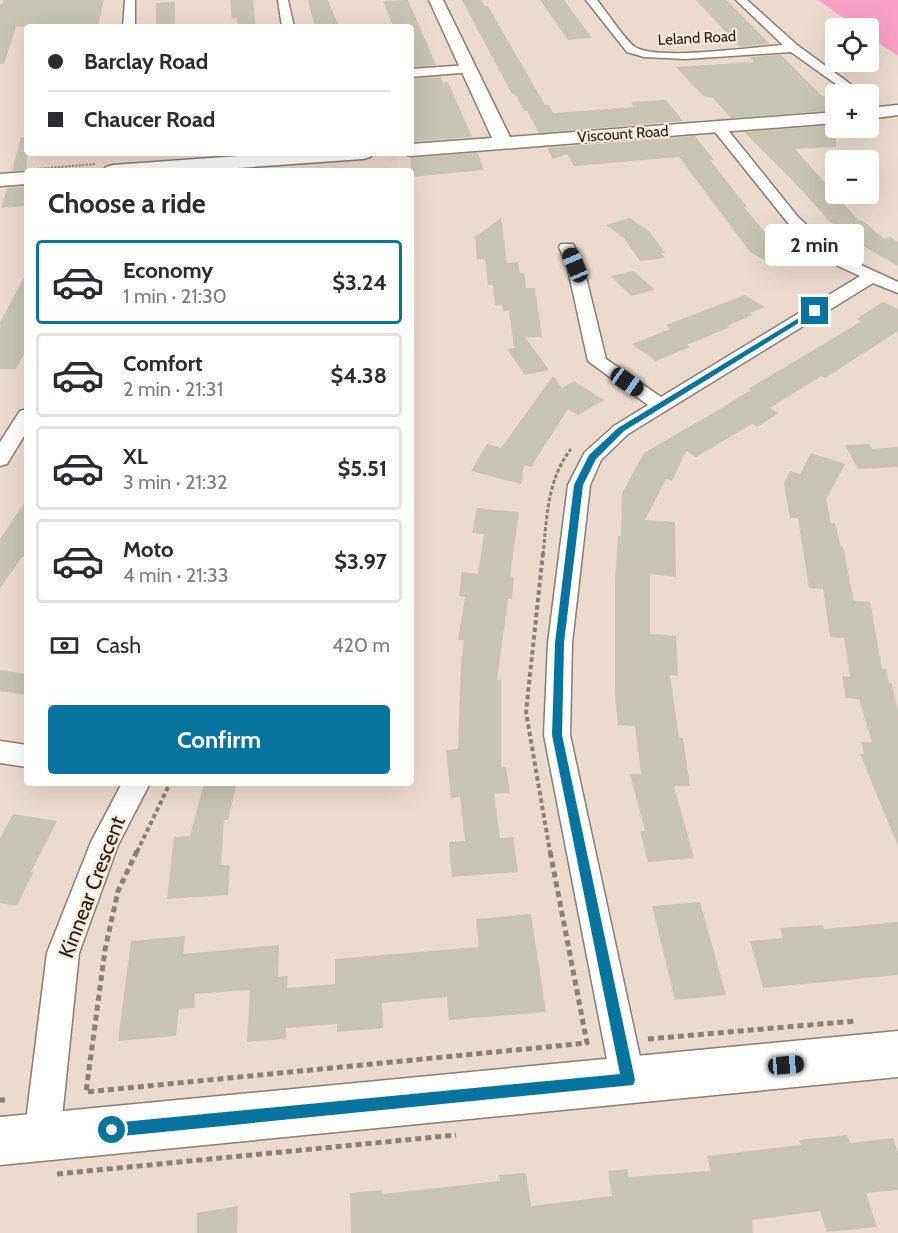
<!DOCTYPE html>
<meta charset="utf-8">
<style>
body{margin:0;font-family:Cabin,sans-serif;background:#f7f7f7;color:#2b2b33;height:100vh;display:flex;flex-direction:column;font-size:22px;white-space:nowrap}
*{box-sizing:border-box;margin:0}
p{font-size:20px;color:#7c7c81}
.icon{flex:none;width:33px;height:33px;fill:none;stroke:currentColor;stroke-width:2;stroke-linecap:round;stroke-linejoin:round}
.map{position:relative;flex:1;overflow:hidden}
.sheet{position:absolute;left:24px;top:168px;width:390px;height:618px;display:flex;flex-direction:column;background:#fff;border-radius:6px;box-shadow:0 6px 24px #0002}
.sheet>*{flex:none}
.guide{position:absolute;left:24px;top:24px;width:390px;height:132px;border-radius:6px;box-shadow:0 6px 24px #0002;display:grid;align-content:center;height:132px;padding:0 24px;background:#fff}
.controls{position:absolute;left:825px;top:18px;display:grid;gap:12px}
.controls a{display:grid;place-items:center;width:54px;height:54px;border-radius:6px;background:#fff;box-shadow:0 6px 24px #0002;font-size:30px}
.end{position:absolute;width:27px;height:27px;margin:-14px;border:8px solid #06749f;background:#fff;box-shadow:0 0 0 3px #fff}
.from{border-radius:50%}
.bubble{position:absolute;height:42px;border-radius:6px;background:#fff;box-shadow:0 6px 24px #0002;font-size:20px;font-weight:700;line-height:42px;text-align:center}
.car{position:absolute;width:18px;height:36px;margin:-18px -9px;border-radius:8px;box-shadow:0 0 4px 2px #0007;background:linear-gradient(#222 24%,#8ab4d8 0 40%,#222 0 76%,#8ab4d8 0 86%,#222 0)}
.guide b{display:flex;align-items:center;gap:21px;height:57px;font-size:22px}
.guide b+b{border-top:2px solid #e1e1e2}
.guide i{width:15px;height:15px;background:#2b2b33}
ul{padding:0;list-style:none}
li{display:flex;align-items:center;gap:18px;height:84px;margin:0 12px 9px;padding:0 12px;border:3px solid #e1e1e2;border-radius:6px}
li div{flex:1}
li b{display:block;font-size:22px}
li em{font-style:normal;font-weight:700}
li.on{border-color:#06749f}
li>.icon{width:54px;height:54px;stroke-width:1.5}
h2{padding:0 24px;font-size:27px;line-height:72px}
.pay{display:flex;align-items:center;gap:15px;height:66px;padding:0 24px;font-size:22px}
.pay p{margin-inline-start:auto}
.action{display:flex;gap:12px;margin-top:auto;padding:12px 24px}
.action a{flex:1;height:69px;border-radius:6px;background:#06749f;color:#fff;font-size:24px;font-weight:700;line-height:69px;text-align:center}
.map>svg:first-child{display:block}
.green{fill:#faa0c7}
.building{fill:#c8c4b2}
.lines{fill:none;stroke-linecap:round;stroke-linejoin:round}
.street-casing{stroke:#8a7c71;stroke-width:3}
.secondary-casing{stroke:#8a7c71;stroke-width:3}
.path-far3{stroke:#8a8076;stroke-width:2;stroke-dasharray:2 1.5;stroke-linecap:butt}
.path-far2{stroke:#8a8076;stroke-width:3;stroke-dasharray:4 2;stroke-linecap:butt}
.path-far1{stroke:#8a8076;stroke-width:4;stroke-dasharray:4.5 3;stroke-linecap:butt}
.path{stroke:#8a8076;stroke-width:5;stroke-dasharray:6 4;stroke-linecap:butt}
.street{fill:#fff;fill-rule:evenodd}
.secondary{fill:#fff;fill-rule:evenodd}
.route{fill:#06749f}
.labels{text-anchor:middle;stroke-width:4.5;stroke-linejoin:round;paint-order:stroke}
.far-street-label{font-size:15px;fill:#211c17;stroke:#f8e8db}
.near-street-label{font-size:21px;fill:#211c17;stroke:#f8e8db}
</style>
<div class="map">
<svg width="898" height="1233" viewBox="0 0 898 1233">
<rect width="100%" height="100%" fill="#ebdbce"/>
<path class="green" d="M818,0H898V56L869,36L868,28H858Z"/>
<path class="building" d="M4,0H104L98,27H16L4,64H0V4H3Z
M230,0H253L256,27H238L236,18L232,19Z
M308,0H328L339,27H315Z
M408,0L411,7L436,65L411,67V27H399L398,24H392L383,1Z
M462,0H481L485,6H488L545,105H548L553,113L634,107L631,102L666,100L683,121L539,133L527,111H524L515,94H512Z
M540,0H564L592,38L568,40Z
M696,0H726L770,44L740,47Z
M175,2V24L156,25V3Z
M781,55L822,96L836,95V110L731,118L713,98L703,96L676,67L754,62L750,57Z
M441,77L443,83L448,82L472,137L411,142V79Z
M836,125V147L795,149L859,221L862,220L884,239L890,237L898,242V266L856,242L828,220L795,183L744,132Z
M695,136L714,160H710L747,207H744L772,241H777L789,255L766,261L750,252L679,157L574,166L567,154L553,159L547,148Z
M21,137L27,138V170L12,171Z
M478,153L484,170L411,177V158Z
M27,186V206L1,208L7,188Z
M501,218L507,263L518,262L520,273H524L526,288H535L542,337H525L549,370L525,375L507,349L514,348L509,311H503L502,305H495L493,285H488L485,259H477L475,237Z
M630,218L650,232L665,253H661L665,258L640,261L624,238L606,225Z
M27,271V349L16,369H0V323Z
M634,271L655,290L631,296L611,276Z
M745,295L765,307L750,313L753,315L727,326L730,327L687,345L690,347L656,361L632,344L670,329L666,325Z
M883,302L898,309V331L825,378L821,376L770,408L779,413L757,427L752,424L696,457L686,451L672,481L666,479L645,520L675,522L676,577L650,574V634L676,636L678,676L670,675L679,738H683L690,786H674L694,858L648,862L640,831H645L630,774H641L635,726L618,725L615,694V579L618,536H621L622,493L644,453L713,413L751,390L748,389L862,321L856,319Z
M553,376L562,388L574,381L604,400L578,415L568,409L531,467L524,465L521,484L471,471L487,444L501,448Z
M869,444L872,449L898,447V467L858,469L845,445Z
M811,453L845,464L826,500L831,523H835L841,547H843L854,601L870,602L882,669H886L889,683L892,684L898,711V846L860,754H864L861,742H872L859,699L846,698L842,676L850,677L844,638L830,637L823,589L809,588L798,518H790L784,484L790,471L800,474Z
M27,499V557H22L0,588V539Z
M477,508L519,512L510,576L514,577L512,599H508L497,680H501V767H506L510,793L494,794L500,838L513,837L518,872L452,877L449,842L465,841L460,797L451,798L446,750L458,749L461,661L464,640H458L465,597L459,596L462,572L478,574L484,534L472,533Z
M0,670L27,674V695L0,691Z
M204,783H237L228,820H224L221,865H230L228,895L167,899L174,837L190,836Z
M13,814L57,821L31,872L33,873L17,906L0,903V838Z
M700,902L726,995L675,1000L652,906Z
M531,914L546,1012L449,1020L447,997L382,1003L383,1028L337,1032V1024L286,1028V1039L247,1042L250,990L195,994L194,1008L179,1009L176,1036L118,1041L131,941L185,936L183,954L279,945L278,977L288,976L287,988L335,984V959L479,947L476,919Z
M898,922V975L763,988L750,941L783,938L780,928L823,925L824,929Z
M847,1135L850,1143L893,1138L898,1153V1190L866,1193L877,1227L827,1232L820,1211L752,1220L753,1233H351L350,1193L382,1190V1194L420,1190L500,1181L499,1175L526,1173L531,1206L612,1196L608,1171L627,1169L629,1177L711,1171L707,1156L801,1145L799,1140Z
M238,1206L237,1233H197V1213Z"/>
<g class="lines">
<defs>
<path id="street" d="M125,0H135V27H123Z
M278,0H288L294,27H282Z
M586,0H597C606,11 625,40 635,47C657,61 754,47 783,45L736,0H747L797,45L864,94H850L791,52L685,59L644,57L627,52Z
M468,65L472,66V72L411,77V69Z
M718,123L723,124L798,217L839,255L898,282V293L873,283L628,434L601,460L590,485L572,643L570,735L645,1080L640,1092L628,1097L616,1092L611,1080L544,735L548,643L568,485L585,452L614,426L648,405L588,361L567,265L559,247L561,244H573L583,265L606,359L661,397L860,276L827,261L788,223L711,127Z
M27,409V431L7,464L0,466V442L20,411Z
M0,741L27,745V767L0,763Z
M122,783H150L118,845L79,953L60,1137L54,1149L42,1155L30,1149L24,1137L47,953L91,842Z"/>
<path id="secondary" d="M429,0H443L510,137L836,112V123L411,156L404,154L411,153V144L492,138Z
M898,105V115L868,119V108Z
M282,153H373L370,157L363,159L195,171H103L106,167L113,165Z
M27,172V184L0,186V174Z
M898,1031V1077L0,1165V1117Z"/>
</defs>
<use href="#street" class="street-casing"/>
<use href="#secondary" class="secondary-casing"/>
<path class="path-far3" d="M37,169L95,164"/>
<path class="path-far2" d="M543,555C547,517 547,480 571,449"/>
<path class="path-far1" d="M543,553L526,712L550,852
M137,852L170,783"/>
<path class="path" d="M137,851L118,891L105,950L86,1092L587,1043L550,851
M648,1039L855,1021
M0,1100H5
M57,1174L456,1135"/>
<use href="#street" class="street"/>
<use href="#secondary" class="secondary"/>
</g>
<path class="route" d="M812,310L818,311L624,431L596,459L583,485L564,643L562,735L635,1080L633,1085L112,1137L107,1135L105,1130L107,1125L112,1123L620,1074L552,735L555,643L574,485L589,455L618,428Z"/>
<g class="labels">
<g class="far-street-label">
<text transform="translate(697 38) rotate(-3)" y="5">Leland Road</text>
<text transform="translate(623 134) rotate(-4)" y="5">Viscount Road</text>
</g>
<g class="near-street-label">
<text transform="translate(92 887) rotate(-69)" y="7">Kinnear Crescent</text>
</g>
</g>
</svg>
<div class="controls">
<a><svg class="icon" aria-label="locate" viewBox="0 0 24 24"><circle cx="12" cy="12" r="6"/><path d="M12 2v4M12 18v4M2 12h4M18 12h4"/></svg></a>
<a>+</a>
<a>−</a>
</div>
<i class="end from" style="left:112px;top:1130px"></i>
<i class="end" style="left:815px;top:311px"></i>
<div class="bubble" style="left:765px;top:224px;width:99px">2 min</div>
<i class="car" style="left:575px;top:265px;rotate:337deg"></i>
<i class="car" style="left:627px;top:382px;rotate:125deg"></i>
<i class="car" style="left:786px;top:1065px;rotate:85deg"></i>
<div class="guide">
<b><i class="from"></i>Barclay Road</b>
<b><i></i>Chaucer Road</b>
</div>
<section class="sheet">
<h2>Choose a ride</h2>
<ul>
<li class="on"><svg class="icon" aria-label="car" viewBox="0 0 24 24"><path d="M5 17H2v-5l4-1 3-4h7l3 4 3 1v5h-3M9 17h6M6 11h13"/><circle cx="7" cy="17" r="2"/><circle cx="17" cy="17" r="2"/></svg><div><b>Economy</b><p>1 min · 21:30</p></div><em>$3.24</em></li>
<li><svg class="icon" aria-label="car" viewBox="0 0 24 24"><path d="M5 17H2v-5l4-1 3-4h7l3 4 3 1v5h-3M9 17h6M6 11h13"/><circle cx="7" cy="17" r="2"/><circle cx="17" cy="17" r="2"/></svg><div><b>Comfort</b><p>2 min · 21:31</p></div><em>$4.38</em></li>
<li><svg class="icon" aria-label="car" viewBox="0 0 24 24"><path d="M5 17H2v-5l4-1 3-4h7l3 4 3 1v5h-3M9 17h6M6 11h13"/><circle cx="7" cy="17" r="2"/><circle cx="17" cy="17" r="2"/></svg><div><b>XL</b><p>3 min · 21:32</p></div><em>$5.51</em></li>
<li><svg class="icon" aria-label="car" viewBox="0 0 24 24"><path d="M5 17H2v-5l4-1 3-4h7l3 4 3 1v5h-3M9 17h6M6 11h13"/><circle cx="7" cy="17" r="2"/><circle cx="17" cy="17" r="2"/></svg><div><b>Moto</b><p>4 min · 21:33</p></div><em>$3.97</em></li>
</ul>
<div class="pay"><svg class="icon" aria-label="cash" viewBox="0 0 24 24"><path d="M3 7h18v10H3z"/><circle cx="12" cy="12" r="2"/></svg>Cash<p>420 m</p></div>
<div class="action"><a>Confirm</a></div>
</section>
</div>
